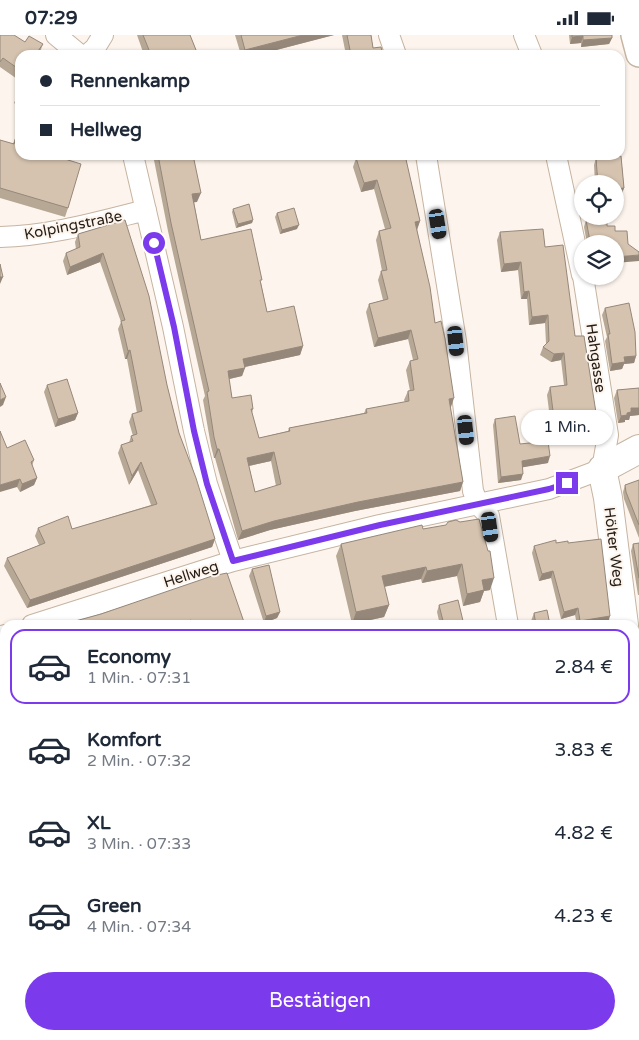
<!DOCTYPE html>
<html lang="de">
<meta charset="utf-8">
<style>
body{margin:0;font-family:"Varela Round",sans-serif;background:#f6f6f7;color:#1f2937;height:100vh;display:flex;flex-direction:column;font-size:19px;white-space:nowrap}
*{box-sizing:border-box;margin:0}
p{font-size:16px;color:#747a83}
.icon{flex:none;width:28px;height:28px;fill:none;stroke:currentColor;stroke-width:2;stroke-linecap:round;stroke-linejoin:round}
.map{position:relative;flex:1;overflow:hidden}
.drawer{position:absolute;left:0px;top:585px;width:640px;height:420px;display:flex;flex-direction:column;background:#fff;border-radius:15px 15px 0 0;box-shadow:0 1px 4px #0004}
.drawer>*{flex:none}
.guide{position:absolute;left:15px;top:15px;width:610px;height:110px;border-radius:15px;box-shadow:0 1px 4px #0004;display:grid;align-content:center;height:110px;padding:0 25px;background:#fff}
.tools{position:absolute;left:574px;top:140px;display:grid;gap:10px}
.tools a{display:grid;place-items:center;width:50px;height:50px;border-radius:50%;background:#fff;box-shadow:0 1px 4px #0004;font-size:25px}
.end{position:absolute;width:22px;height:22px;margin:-11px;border:6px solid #7c3aed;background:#fff;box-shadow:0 0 0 2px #fff}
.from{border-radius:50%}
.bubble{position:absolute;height:35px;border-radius:18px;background:#fff;box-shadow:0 1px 4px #0004;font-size:16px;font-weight:600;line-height:35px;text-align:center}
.car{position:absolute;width:15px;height:30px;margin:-15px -8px;border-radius:6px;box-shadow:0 0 4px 1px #0007;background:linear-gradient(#222 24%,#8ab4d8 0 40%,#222 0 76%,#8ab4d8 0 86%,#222 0)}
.guide b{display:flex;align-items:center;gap:18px;height:48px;font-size:19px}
.guide b+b{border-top:1px solid #e0e1e3}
.guide i{width:12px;height:12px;background:#1f2937}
ul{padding:9px 0 0;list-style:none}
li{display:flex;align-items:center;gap:15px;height:75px;margin:0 10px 8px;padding:0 15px;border:2px solid transparent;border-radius:15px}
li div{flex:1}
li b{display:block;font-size:19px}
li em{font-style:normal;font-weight:600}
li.on{border-color:#7c3aed}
li>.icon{width:45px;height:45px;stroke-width:1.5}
.action{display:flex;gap:10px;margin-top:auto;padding:10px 25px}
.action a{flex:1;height:58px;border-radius:30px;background:#7c3aed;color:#fff;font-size:20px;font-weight:600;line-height:58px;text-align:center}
.status{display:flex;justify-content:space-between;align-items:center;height:35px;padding:0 25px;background:#fff;direction:ltr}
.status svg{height:14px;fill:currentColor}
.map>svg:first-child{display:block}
.green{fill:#fbdbb9}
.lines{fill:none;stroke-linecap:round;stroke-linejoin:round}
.minor-casing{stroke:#c6b4a1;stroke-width:22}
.tertiary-casing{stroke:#c6b4a1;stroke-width:28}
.secondary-casing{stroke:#c6b4a1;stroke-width:30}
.primary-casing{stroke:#c6b4a1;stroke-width:30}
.minor{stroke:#fff;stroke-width:20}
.tertiary{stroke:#fff;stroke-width:25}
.secondary{stroke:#fff;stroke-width:28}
.primary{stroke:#fff;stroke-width:28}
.wall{fill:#b7a896;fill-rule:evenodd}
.shaded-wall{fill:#95887a}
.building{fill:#d5c3af;stroke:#95887a;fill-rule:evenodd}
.route{stroke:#7c3aed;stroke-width:6}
.labels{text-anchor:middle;stroke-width:4;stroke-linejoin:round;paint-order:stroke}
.street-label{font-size:15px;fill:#241d16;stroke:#fdf5ed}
</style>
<div class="status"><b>07:29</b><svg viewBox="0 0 49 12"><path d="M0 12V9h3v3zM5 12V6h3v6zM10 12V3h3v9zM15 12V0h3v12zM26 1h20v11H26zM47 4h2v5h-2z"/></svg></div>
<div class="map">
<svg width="639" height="1005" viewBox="0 0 639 1005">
<rect width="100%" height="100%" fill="#fdf5ed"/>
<path class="green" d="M257,1000H471L461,1005H246Z"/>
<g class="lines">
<defs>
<path id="minor" d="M56,0L80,20
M389,0L396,20
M524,0L532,20
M87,20L95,13L103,0
M133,120L173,292L194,396L207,449L233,526
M426,120L456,306L473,456L478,469L489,481L508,590
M556,120L582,240
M0,202C50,201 98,187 146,175
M32,590L233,526L380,490L549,454L602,434L608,400L583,241
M0,602L5,600
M0,920L5,931
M36,1000L38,1005
M213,1005L224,1000"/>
<path id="tertiary" d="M634,0L639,19"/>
<path id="secondary" d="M624,590L608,463L602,434L639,414
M635,681L639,713"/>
<path id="primary" d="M635,961L639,959
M548,1005L558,1000"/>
</defs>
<use href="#minor" class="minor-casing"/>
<use href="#tertiary" class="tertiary-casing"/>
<use href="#secondary" class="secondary-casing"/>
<use href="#primary" class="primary-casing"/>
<use href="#minor" class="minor"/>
<use href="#tertiary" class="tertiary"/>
<use href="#secondary" class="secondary"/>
<use href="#primary" class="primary"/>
</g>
<path class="wall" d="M0,0L25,7L43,9L40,17L20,20V46L0,32Z
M137,0H190L198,20H144Z
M235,0H334L257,20H241Z
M342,0H371L373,13L383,20H346Z
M569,0H612V3L609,9L581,12V8L570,9Z
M20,55V72L14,68Z
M17,98L68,173L65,182L0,163V105L13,109Z
M153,120H205L194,122L197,167H194L201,205L261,248L267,277L303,311L300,320L245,332L242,341L229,344L232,363L253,374L252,378L259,403L288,396L289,393L364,378L366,374L405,367L404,365L408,356H410L406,335L410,326L413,325L408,304L374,312L366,277L369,269L383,265L378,245L381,236H382L376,205L379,196L385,194L374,154L361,157L353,132L356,123L361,122V120H405L420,186L417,194L451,372H450L463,447L460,456L355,476L270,495L238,505L215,423H214L211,411L203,365L205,361L168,196ZM271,426L276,451L255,457L249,431Z
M621,121L624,153L621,161H615V149H595L594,130L596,123Z
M233,174L253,185L252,188L236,193L232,177Z
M277,178L297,194L280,199L275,182Z
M125,185L179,398L215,504L212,512L27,573L4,531L7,523L39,510L35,501L38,493L72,494L151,470L138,435L129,450L118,418L121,410L129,408L131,401H133L129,387L132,379L137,378L127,324H125L118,294L121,287L100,227L67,240L63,226L66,218L76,214L75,207L78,199Z
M586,185L607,191L615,209H587L584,192Z
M500,197L545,212L575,301L595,392L552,399L547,360L550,352L564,350L561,325L551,327L540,320L543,312L546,309L545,288L529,290L527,264H521L518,235L501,237L497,205Z
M605,273L636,321L634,328L624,329L622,334L610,336L605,306L607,302L602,280Z
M47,350L78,378L75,385L55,392L44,357Z
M639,353V380L630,381L629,385H625V387L618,388L614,363L617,355Z
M495,384L520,409L548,428L522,432L521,445L498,448L493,390Z
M7,413L34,425L32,431L37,443L34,450L20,457L17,452Z
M639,445V503L624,464L623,457L625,450Z
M423,494L490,555L484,556L480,567L463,571L457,541L422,548L421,544L384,552L389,570L384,582L352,589L336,521L341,509Z
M568,508L608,588L593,590H577L575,580L561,584L551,543L539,546L532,518L534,511Z
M639,508V560H638L631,516L633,509Z
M252,534L280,577L277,583L264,588L249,541Z
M439,570L464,590H440L437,577Z
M534,578L550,590H532L531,586Z
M5,606V676H4L0,663V608Z
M5,768V868L0,853V769Z
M0,932L5,934V949L2,950L5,957V986H3L2,988Z
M89,1000H162L149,1005L148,1003L143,1005H90L91,1004Z"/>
<path class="shaded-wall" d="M303,0H334L257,20H244L245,15Z
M583,1L581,8L570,9L572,2Z
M612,3L609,9L581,12L583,5Z
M190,120H205L189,123Z
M539,120H545L544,123L537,125Z
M377,145L374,154L361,157L364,148Z
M624,153L621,161H615V154Z
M201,158L197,167L189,168L192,159Z
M253,185L252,188L236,193L238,189Z
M420,186L417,195L415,187Z
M299,190L297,194L280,199L282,195Z
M590,206H598L597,209H590Z
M103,218L100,227L67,240L70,232Z
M639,220V226L615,228V222Z
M521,227L518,235L501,237L504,229Z
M0,242H3L0,249Z
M529,256L527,264H521L524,257Z
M548,280L545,288L529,290L532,282Z
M411,295L408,304L374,312L378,303Z
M303,311L300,320L240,333L243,324Z
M130,315L127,324H125L128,316Z
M564,318L561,325L551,327L554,319Z
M636,321L634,328L624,329L622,334L610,336L612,329L624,322Z
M245,333L242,341L225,345L228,336Z
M6,362L3,370L0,372V365Z
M454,363L451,372L445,373L449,364Z
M631,373H639V380L630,381L629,385H625V387L618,388L621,381L627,378Z
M78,378L75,385L55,392L58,384Z
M597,384L595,392L552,399L555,392Z
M217,414H219L215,423H214Z
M274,417L271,426L244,432L247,423Z
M550,421L548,428L519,433L522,426Z
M141,427L138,435L129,450L132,441Z
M523,439L521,445L498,448L501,442Z
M37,443L34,450L20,457L22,449Z
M20,444L17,452L0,457V450Z
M463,447L460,456L355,476L270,495L238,505L242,496L274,486L358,467Z
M215,504L212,512L27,573L30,565Z
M462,529L457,541L422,548L427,536Z
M426,532L421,544L378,553L382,541Z
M553,536L551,543L539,546L542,539Z
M494,543L490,555L484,556L480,567L463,571L467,559L482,545Z
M389,570L384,582L352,589L356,577Z
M578,573L575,580L561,584L564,577Z
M280,577L277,583L264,588L266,581Z
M610,581L608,588L593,590H579L580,586Z
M191,585L189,590H176Z
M635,888H639V895L635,896Z
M5,942V949L0,951V944Z
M5,980L2,988L0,989V982Z
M141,1000H149L148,1003L143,1005H128Z
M151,1000H162L149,1005Z"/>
<path class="building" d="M0,0H14L25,7L29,1L43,9L38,16L44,20H20V35L3,23L0,27Z
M143,0H190L198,20H151Z
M241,0H303L245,15Z
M347,0H371L373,13L381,12L383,20H351Z
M572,0H612V3L583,5V1L572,2Z
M217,16L218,20H205Z
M17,98L20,99V120H52L81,129L68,173L0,153V105L14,109Z
M158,120H193L201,158L192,159L201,205L251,194L262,245H260L267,277L294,271L303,311L243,324L245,333L228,336L232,363L251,360L253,374H251L259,403L290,396L289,393L367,378L366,374L409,366L408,356L414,355L410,326L418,324L411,295L378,303L369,269L388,264L381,236L387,235L379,196L391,193L377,145L364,148L356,123L366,121V120H405L420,186L415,187L430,252L435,288L441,286L445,304L454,363L449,364L463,447L358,467L274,486L242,496L219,414H217L214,402L207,357L209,356L171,188ZM274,417L281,449L255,457L247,423Z
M621,121L624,153L615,154V149H598L596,123Z
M249,169L253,185L238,189L233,174Z
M294,173L299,190L282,195L277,178Z
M607,182V191H615V196H627L628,209L639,217V220L615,222V209H599L598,206H590L586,185Z
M125,185L149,261L167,350L179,398L196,443L215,504L30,565L7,523L45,508L38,493L68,481L72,494L157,469L141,427L132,441L121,410L133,406L131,401L137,399L132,379L142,376L130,315L128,316L121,286L125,285L103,218L70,232L66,218L80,212L78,199Z
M543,194L545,212L563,210L575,301H584L597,384L555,392L550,352L567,350L564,318L554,319L543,312L549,306L548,280L532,282L529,256L524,257L521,227L504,229L500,197Z
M0,229L3,242H0Z
M629,268L635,297L636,321L624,322L625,327L612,329L608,299H610L605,273Z
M67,344L78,378L58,384L47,350Z
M0,348L6,362L0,365Z
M639,353V373H631V377L627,378V380L621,381L617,355Z
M515,381L520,409L548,406L550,421L522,426L523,439L501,442L495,384Z
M0,396L7,413L25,405L34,425L31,427L37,443L22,449L20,444L0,450Z
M639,445V490L626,457L625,450Z
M479,484L488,516H490L494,543L482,545L484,555L467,559L462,529L427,536L426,532L382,541L389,570L356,577L341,509L422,490L423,494L446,490L448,487L456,485L460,487Z
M601,504L610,581L580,586L578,573L564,577L553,536L542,539L534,511L556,505V508L568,506V508Z
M639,508V543L633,509Z
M269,530L280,577L266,581L252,534Z
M227,538L245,590H192L191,585L176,590H69L68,588L101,579L212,541Z
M458,565L464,590H444L439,570Z
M547,575L550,590H536L534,578Z
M5,606V656L2,646L0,647V608Z
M5,768V851L0,836V769Z
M635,791L639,830V888H635Z
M0,932L5,934V942L0,944Z
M0,946L5,957V978H4L5,980L0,982Z
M94,1000H141L128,1005H93L91,1002L95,1001Z"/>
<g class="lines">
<path class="route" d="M154,208L174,292L194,396L207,449L233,526L380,490L549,454L567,448"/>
</g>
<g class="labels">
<g class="street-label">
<text transform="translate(73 190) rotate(-11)" y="5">Kolpingstraße</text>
<text transform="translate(596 323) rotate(82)" y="5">Hahgasse</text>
<text transform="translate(614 512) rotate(83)" y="5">Hölter Weg</text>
<text transform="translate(191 539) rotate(-18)" y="5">Hellweg</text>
</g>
</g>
</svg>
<div class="tools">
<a><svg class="icon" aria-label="locate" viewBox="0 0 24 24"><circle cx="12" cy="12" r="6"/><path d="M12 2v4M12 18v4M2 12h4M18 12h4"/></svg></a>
<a><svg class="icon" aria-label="layers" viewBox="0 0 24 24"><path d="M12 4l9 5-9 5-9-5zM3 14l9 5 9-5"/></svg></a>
</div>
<i class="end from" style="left:154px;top:208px"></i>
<i class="end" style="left:567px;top:448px"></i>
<div class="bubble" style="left:521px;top:375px;width:92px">1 Min.</div>
<i class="car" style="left:438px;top:189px;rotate:171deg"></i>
<i class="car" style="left:456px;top:306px;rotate:174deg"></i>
<i class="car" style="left:466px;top:395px;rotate:174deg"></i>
<i class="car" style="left:490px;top:492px;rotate:172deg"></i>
<div class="guide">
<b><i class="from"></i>Rennenkamp</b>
<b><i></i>Hellweg</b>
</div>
<section class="drawer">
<ul>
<li class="on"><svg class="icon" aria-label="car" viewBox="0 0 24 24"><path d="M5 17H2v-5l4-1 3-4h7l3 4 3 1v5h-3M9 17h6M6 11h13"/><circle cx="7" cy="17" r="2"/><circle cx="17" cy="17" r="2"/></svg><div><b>Economy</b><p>1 Min. · 07:31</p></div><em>2.84 €</em></li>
<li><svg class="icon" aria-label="car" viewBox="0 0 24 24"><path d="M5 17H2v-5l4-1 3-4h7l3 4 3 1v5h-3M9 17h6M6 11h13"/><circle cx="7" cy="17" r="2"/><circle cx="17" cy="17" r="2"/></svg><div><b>Komfort</b><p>2 Min. · 07:32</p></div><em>3.83 €</em></li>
<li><svg class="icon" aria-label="car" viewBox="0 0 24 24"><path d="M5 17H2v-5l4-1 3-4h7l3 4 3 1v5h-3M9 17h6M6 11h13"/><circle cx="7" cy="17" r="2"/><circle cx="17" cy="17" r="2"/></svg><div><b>XL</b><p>3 Min. · 07:33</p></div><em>4.82 €</em></li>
<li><svg class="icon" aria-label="car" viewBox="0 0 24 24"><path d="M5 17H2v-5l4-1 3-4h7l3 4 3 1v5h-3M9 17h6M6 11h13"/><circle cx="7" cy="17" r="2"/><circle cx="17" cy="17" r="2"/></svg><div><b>Green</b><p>4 Min. · 07:34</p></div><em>4.23 €</em></li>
</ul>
<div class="action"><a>Bestätigen</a></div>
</section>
</div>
